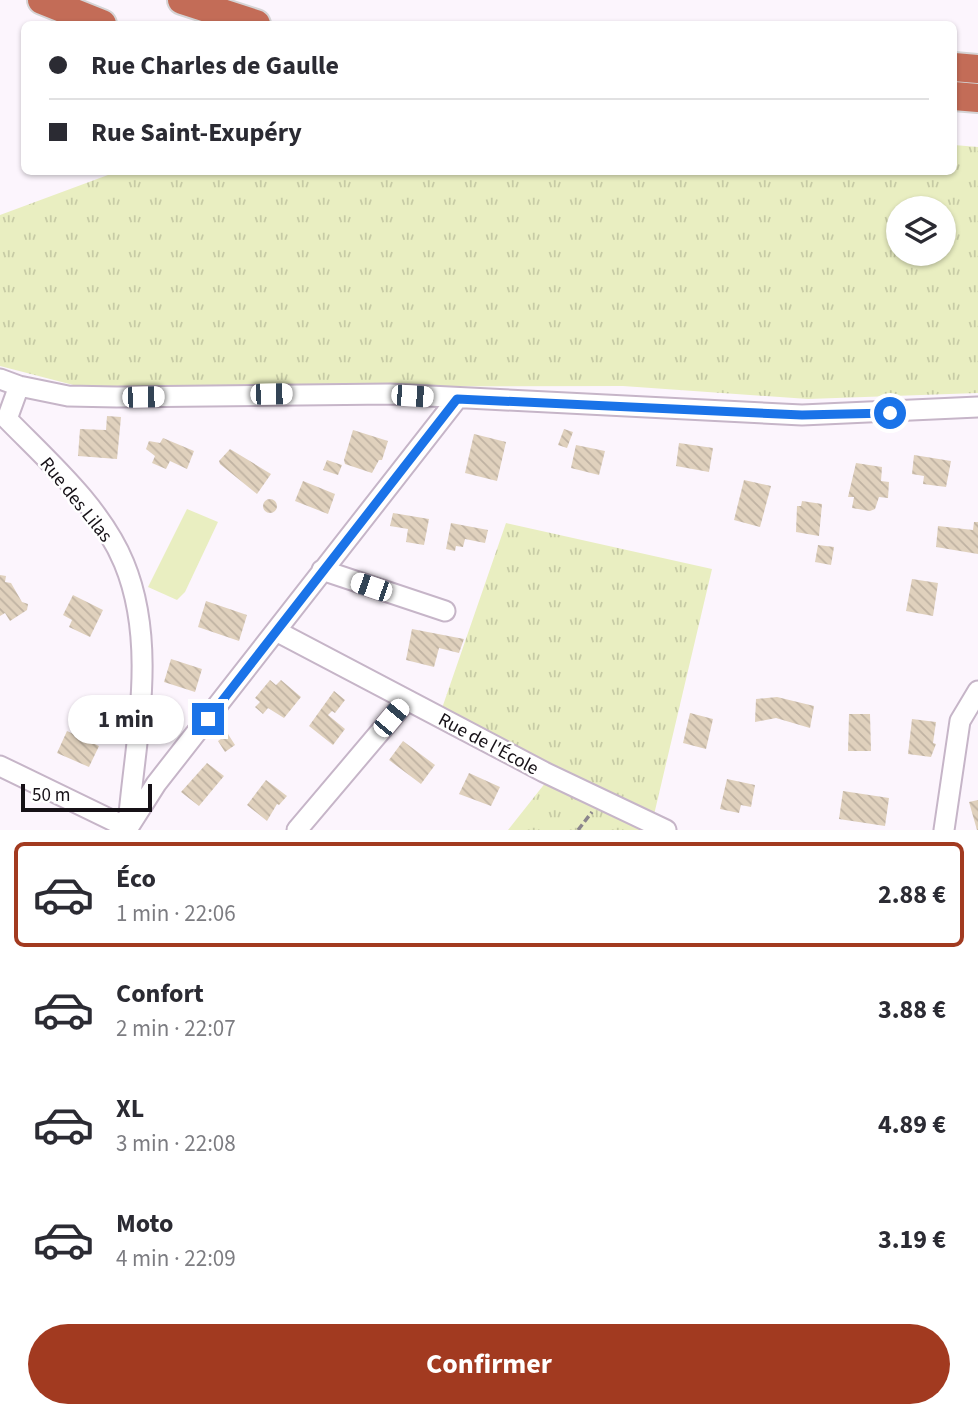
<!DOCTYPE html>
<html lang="fr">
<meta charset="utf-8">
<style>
body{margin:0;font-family:"Source Sans 3",sans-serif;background:#f2f2f3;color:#2b2b33;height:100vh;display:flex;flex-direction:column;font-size:26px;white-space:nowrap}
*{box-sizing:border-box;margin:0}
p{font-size:23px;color:#7c7c81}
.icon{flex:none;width:38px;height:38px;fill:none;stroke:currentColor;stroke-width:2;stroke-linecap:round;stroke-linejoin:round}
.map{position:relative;height:830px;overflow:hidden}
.panel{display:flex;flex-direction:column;background:#fff;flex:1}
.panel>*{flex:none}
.top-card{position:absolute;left:21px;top:21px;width:936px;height:154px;border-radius:10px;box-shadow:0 2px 5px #0004;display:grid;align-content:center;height:154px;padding:0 28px;background:#fff}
.fabs{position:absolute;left:886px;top:196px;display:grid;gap:14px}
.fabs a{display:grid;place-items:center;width:70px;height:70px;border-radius:50%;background:#fff;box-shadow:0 2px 5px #0004;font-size:35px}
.scale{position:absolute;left:21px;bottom:18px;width:131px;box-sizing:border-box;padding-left:7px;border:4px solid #161117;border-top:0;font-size:19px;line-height:24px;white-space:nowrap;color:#161117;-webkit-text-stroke:5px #fff;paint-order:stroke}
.end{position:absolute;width:32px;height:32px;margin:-16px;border:9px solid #1a73e8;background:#fff;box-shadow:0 0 0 4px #fff}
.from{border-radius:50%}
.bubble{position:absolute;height:49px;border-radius:24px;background:#fff;box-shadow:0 2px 5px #0004;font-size:23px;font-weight:700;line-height:49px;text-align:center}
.car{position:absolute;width:21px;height:42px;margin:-21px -10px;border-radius:9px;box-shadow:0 0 5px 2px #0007;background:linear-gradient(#fff 24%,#345 0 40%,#fff 0 76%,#345 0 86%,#fff 0)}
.top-card b{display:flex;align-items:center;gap:24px;height:66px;font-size:26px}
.top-card b+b{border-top:2px solid #e1e1e2}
.top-card i{width:18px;height:18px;background:#2b2b33}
ul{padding:12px 0 0;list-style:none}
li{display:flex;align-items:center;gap:21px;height:105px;margin:0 14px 10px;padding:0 14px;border:4px solid transparent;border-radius:10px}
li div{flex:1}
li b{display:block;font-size:26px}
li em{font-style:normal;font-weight:700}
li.on{border-color:#a23a20}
li>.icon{width:63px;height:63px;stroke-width:1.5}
.action{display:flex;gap:14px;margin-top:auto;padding:14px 28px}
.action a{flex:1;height:80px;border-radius:42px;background:#a23a20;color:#fff;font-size:28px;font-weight:700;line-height:80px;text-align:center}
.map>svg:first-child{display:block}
.grass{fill:url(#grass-tufts);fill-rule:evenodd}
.park{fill:#e9eec1}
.building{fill:url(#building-back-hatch)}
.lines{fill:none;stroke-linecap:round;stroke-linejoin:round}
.minor-casing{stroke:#c6b5c8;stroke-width:23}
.highway-casing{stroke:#d5d4d5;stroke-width:32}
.path{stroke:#8b858c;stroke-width:3.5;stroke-dasharray:7 3.5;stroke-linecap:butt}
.minor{stroke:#fff;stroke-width:19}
.highway{stroke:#c36c57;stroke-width:28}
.route{stroke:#1a73e8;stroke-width:9}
.labels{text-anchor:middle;stroke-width:5;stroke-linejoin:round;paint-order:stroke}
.street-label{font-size:19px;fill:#161117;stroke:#fff}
</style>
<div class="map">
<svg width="978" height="830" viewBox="0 0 978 830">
<defs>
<pattern id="grass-tufts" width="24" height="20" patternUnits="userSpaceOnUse" patternTransform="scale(1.75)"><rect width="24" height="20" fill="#e9eec1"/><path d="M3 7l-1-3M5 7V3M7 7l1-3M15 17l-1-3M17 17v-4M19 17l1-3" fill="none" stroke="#c7cba5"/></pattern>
<pattern id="building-back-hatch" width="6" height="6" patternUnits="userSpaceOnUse" patternTransform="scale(1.75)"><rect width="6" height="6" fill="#e0d1bd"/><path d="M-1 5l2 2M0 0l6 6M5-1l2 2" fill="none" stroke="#bfb2a2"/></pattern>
</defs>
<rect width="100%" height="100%" fill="#fcf5fd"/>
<path class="grass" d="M954,145L978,147V393L808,399L623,386L81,387L0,366V215L116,172H954ZM898,208H943V254H898Z
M506,523L712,569L653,819L440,714Z
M546,782L644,830H508Z"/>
<path class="park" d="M187,509L218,522L185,592L177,600L148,587Z"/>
<path class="building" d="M107,416L121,417L117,459L78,456L80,429L106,430Z
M564,429L573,432L567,448L558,445Z
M353,430L388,441L382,460H379L372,473L345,464L344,460Z
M474,434L506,442L497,481L465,473Z
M163,438L194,451L187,469L170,461L166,469L152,463L155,456L146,449L149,441L160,443Z
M679,443L713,448L709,472L676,466Z
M576,445L605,451L599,475L571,468Z
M230,449L271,474L257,494L220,464L219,461Z
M914,455L951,461L946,487L923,484L924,476L912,474Z
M327,460L342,465L338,475L323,470Z
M856,463L882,467L881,481L889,482L888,498L879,497L875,509L870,511L852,508L854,497H848Z
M744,480L771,486L760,527L734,520Z
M303,481L335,494L328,514L295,501Z
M263 506a7 7 0 1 1 14 0a7 7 0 1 1-14 0Z
M802,501L822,504L819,536L796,532L797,506H801Z
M393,513L429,519L424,545L406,542L408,529L390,526Z
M974,522H978V554L936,547L938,526L973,530Z
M451,523L488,530L485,543L465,539L463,547L456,546L455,551L446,549Z
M818,545L834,547L831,565L815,562Z
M0,575L6,576L5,582L11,583L22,602L28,604L27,610L10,621L5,613L0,616Z
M912,579L938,583L933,616L906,611Z
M73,595L103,610L90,637L69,627L72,620L63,615Z
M206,601L247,615L239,641L198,627Z
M412,629L464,639L459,653L439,648L434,667L406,660Z
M171,659L202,669L195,692L164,682Z
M270,680L276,685L281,680L301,697L284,718L268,708L263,714L255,707L260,702L255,698Z
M334,691L345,700L335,713L332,711L328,715L345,729L333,745L309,726Z
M777,697L814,706L810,728L776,718L755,722L756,699Z
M690,713L713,719L706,749L683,743Z
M849,714H870L871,751H848Z
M912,719L936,722L933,743L936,744L931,757L908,754Z
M67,731L99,746L89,767L57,753Z
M228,734L235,745L225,752L218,741Z
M403,741L435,765L421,784L389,760Z
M207,763L224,776L199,806L181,792Z
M469,773L500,787L491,806L459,794Z
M727,779L755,785L751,807L741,805L739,813L720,809Z
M266,780L287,796L279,805L277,804L267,821L247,805Z
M843,791L889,798L885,826L839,819Z
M978,800V830H977L969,802Z"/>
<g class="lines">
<defs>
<path id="minor" d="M0,379L19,386L68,396L117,397L390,394L802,415L978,407
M19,386L7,419C48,461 101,507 124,563C158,645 135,740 128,825
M322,570L445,611
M278,632L544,772L666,830
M0,766L128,828L156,784L457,399
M297,830L407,700
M944,830L960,721L978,691"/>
<path id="highway" d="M42,0L102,24
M182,0L256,24
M954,67L978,69
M954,96L978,98"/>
</defs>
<use href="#minor" class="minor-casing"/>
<use href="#highway" class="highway-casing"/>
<path class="path" d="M578,830L592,812"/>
<use href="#minor" class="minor"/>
<use href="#highway" class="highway"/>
</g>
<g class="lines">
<path class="route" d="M208,719L457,399L802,415L890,413"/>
</g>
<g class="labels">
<g class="street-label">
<text transform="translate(77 499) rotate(51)" y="7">Rue des Lilas</text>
<text transform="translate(489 743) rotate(28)" y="7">Rue de l'École</text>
</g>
</g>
</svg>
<div class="fabs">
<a><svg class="icon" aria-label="layers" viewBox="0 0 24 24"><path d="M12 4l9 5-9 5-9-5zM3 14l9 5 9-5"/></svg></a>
</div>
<div class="scale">50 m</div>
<i class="end from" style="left:890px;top:413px"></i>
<i class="end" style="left:208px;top:719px"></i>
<div class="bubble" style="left:68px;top:695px;width:116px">1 min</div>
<i class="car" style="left:271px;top:394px;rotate:89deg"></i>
<i class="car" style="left:412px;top:396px;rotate:94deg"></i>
<i class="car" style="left:143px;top:397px;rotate:89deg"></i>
<i class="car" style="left:371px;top:587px;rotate:289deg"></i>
<i class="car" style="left:391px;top:718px;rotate:40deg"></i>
<div class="top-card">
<b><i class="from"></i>Rue Charles de Gaulle</b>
<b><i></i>Rue Saint-Exupéry</b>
</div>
</div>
<section class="panel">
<ul>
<li class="on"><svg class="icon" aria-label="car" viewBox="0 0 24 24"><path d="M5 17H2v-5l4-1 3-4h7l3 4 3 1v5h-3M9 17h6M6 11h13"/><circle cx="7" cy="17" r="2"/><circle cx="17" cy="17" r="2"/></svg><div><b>Éco</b><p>1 min · 22:06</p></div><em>2.88 €</em></li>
<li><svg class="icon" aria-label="car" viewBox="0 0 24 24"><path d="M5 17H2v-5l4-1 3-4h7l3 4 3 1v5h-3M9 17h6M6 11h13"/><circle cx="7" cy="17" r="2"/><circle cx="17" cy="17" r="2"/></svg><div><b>Confort</b><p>2 min · 22:07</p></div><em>3.88 €</em></li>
<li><svg class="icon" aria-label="car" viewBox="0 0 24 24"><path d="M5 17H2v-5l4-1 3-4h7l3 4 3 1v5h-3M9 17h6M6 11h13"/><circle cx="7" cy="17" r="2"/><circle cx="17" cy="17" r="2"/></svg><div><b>XL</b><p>3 min · 22:08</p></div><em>4.89 €</em></li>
<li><svg class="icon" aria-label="car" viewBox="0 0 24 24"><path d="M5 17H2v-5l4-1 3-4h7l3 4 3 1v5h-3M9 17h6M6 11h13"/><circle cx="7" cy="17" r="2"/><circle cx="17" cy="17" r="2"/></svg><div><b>Moto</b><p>4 min · 22:09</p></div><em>3.19 €</em></li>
</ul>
<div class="action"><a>Confirmer</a></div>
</section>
